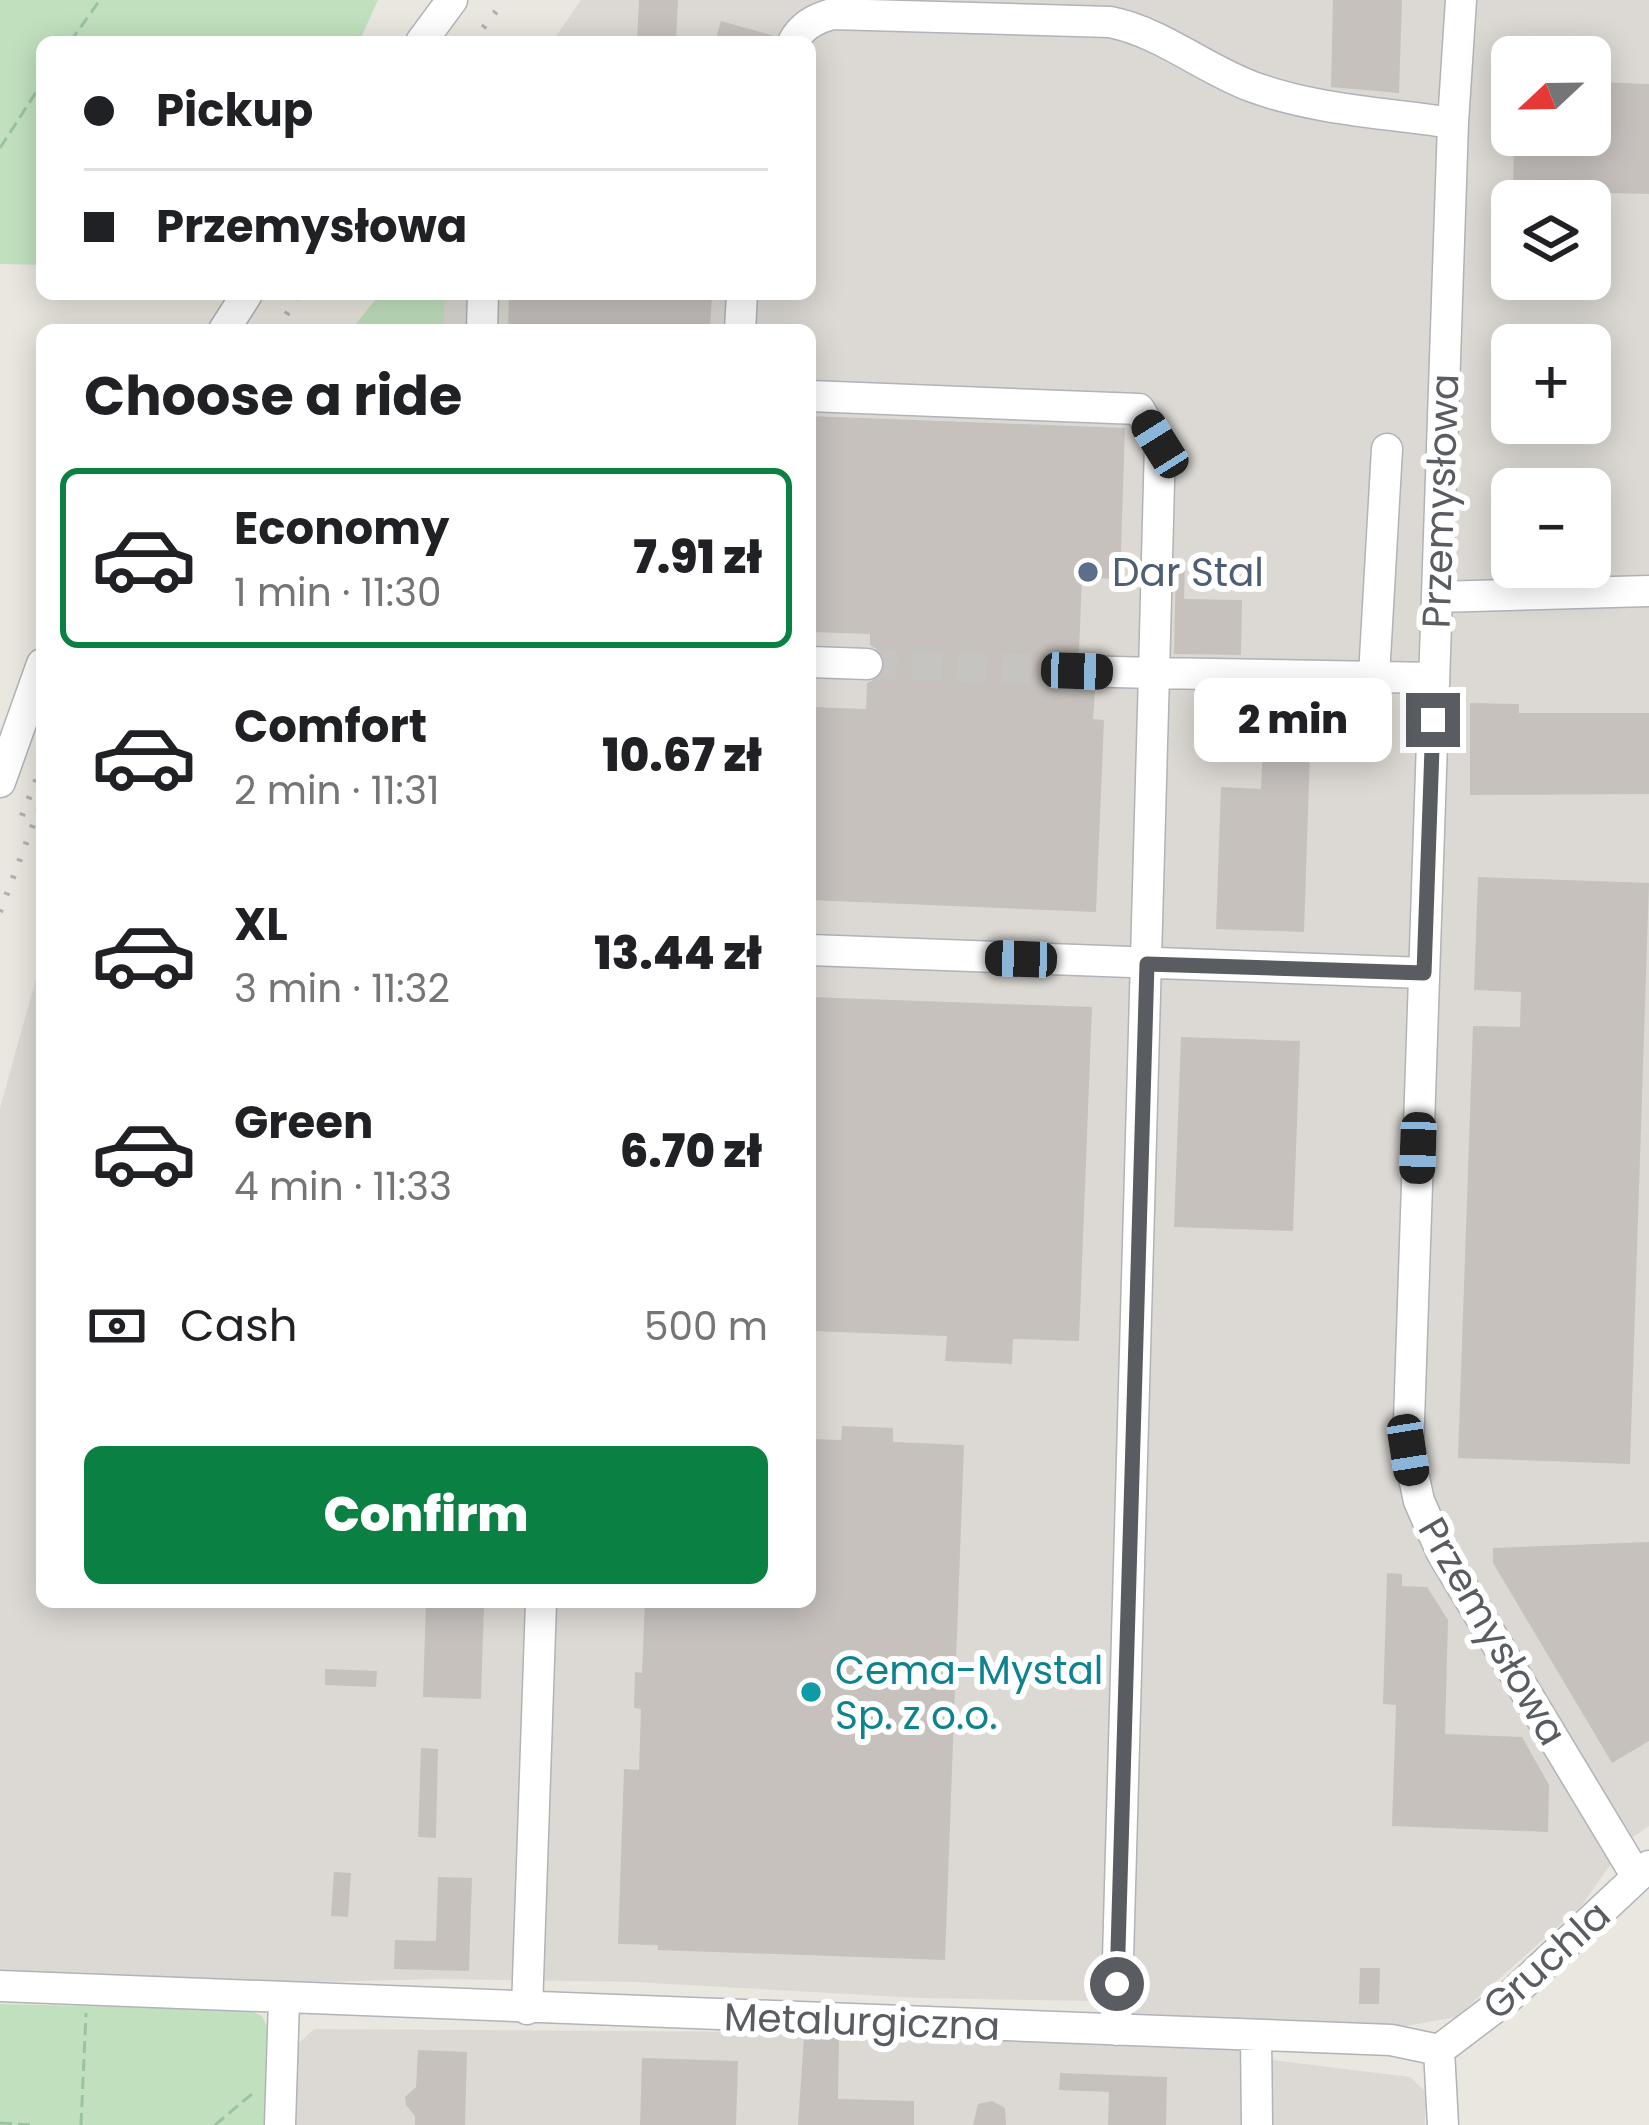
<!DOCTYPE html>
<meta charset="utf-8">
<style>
body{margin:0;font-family:Poppins,sans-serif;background:#f2f2f2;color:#202124;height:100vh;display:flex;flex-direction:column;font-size:45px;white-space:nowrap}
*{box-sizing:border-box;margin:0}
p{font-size:39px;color:#757577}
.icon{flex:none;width:66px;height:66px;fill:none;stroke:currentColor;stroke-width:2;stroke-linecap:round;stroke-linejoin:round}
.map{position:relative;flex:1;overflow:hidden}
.panel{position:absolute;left:36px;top:324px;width:780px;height:1284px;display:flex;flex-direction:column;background:#fff;border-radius:18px;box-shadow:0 6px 30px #0003}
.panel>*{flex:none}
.hud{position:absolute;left:36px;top:36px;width:780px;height:264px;border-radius:18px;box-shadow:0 6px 30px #0003;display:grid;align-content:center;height:264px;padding:0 48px;background:#fff}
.needle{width:78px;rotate:248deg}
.controls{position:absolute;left:1491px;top:36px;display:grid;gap:24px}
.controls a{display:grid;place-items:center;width:120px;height:120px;border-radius:18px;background:#fff;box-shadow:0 6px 30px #0003;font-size:60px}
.end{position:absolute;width:54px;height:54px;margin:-27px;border:15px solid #595c60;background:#fff;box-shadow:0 0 0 6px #fff}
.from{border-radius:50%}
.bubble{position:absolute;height:84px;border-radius:18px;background:#fff;box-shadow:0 6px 30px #0003;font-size:39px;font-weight:800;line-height:84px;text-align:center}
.car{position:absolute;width:36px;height:72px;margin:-36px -18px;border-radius:15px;box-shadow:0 0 9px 3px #0007;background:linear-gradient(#222 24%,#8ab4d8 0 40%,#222 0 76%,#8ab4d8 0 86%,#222 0)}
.hud b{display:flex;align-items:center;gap:42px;height:114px;font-size:45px}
.hud b+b{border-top:3px solid #e0e0e0}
.hud i{width:30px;height:30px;background:#202124}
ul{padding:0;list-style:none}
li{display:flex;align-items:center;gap:36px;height:180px;margin:0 24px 18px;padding:0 24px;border:6px solid transparent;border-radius:18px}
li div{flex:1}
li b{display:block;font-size:45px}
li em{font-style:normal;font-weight:800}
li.active{border-color:#0b8043}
li>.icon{width:108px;height:108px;stroke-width:1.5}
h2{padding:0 48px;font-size:54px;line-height:144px}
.pay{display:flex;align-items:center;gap:30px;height:132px;padding:0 48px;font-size:45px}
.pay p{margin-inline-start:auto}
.button{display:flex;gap:24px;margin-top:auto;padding:24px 48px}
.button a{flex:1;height:138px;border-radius:18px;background:#0b8043;color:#fff;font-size:48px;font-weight:800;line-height:138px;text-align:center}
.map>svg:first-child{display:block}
.industrial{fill:#dcd9d4;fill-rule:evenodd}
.green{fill:#c1e1be}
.building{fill:#c6c1bd}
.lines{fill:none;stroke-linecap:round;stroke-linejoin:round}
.minor-tunnel{stroke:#c6c4c0;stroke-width:30;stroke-dasharray:30 15;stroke-linecap:butt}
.minor-casing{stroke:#b0b3b7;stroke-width:33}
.path{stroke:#99c3a1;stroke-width:3;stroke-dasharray:12 6;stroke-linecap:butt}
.minor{stroke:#fff;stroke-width:30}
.rail{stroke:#afb0b0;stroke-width:6;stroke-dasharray:3 15;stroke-linecap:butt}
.route{stroke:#595c60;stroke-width:15}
.service-dot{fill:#5c6f8a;stroke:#fff;stroke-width:4.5}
.culture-dot{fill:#0f9aa8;stroke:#fff;stroke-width:4.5}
.labels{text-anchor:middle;stroke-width:12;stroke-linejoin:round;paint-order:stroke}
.street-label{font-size:39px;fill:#595c60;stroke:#fff}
.service-label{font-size:39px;fill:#4e5e75;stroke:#fff;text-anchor:start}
.culture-label{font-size:39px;fill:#0d838f;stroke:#fff;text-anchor:start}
</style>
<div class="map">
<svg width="1649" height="2125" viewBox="0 0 1649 2125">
<rect width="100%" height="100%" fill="#eae7e0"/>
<path class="industrial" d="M581,0H1649V1826L1627,1841L1582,1905L1456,2017L1389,2029L1129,2016L1090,2001L920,1998L634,1982L438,1979L231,1984L0,1976V1108L42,957V1602H810V330H363L388,294H810V42H552ZM1512,57H1590V135H1512ZM1512,201H1590V279H1512ZM1512,345H1590V423H1512ZM1512,489H1590V567H1512Z
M314,2029L769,2032L917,2038L958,2032L1241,2046L1247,2057L1410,2077L1426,2092L1425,2125H295L297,2045Z"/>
<path class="green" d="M0,0H378L359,42H42L41,265L0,264Z
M380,294H445L443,330H351Z
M0,2004L249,2010L262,2016L270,2033L266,2125H0Z"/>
<path class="building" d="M639,0H678L676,42H637Z
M1333,0H1402L1399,93L1331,87Z
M721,21L775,36L774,42H715Z
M1590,82L1649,84V194L1513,191L1514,135H1590Z
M509,294H712L710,330H508Z
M810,416L1125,428L1120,580L1082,576L1079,652L1067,655L1058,669L1061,681L1068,688L1095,691L1093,719L1104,720L1096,912L810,900V707L866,709L867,683L883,675L886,664L884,654L870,645V634L810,632Z
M1176,564L1185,565L1184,599L1242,600L1241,655L1174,654Z
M1470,703L1519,704V713H1649V794L1470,795Z
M1264,721L1311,723L1304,932L1216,929L1221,787L1261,789Z
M1478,877L1649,883L1630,1464L1458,1458L1473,1026L1520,1027L1521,992L1474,990Z
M810,997L1092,1007L1079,1341L1013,1339L1012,1364L945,1361L947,1336L810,1331Z
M1181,1037L1300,1041L1293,1231L1174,1227Z
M842,1426L893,1428V1442L964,1445L945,1960L658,1950V1945L618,1944L624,1769L639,1770L641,1709L634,1708L635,1672L642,1673L645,1602H810V1439L841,1440Z
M1649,1542V1741L1612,1763L1493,1563V1548Z
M1387,1573L1402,1574V1586L1427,1587L1448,1620L1445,1734L1522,1737L1549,1785L1548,1832L1392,1826L1396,1705L1383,1704Z
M426,1602L484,1604L481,1699L423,1697Z
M325,1669L377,1671L376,1687L325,1685Z
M421,1748L438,1749L436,1838L418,1837Z
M334,1872L351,1873L348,1917L331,1916Z
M438,1877L472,1878L469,1971L394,1969L395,1940L436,1941Z
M1360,1968H1380L1379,2004H1359Z
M804,2037L839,2038L838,2099L914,2101V2125H798Z
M418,2050L467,2052L465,2125H415V2116L406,2105L405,2097L416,2087Z
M642,2058L738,2061L736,2125H640Z
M1060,2073L1167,2077L1166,2125H1108L1109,2092L1059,2090Z
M992,2101L1005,2108L1006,2125H973L978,2104Z"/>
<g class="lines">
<path class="minor-tunnel" d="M867,664L1077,671"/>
<defs>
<path id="minor" d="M1461,0L1453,123L1408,1450L1419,1501L1442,1553L1637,1877
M421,42L452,0
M793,42C802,26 814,19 832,14L1110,22C1161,32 1204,69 1253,87C1316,110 1386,113 1453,123
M224,330L247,294
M482,330L483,294
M740,330L742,294
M810,396L1139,409L1160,444L1154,673L1434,678
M1437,597L1649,591
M810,662L867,664
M1077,671L1154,673L1116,2030
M1374,676L1387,449
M0,782L42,664
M810,950L1424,973
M0,1986L1391,2040L1439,2050
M527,2009L541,1602
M1256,2035L1257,2125
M1439,2050L1509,1997L1649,1866
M1439,2050L1443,2125
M280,2125L284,2000"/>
</defs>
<use href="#minor" class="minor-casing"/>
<path class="path" d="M70,42L100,0
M0,148L42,83
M0,2123L32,2125
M81,2125L86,2013
M215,2125L253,2093"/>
<use href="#minor" class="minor"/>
<path class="rail" d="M472,42L505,0
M277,330L299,294
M22,816L42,765
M0,912L42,801"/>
</g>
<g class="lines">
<path class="route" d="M1117,1984L1147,964L1424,973L1433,720"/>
</g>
<circle class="service-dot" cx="1088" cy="572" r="12"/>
<circle class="culture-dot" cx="811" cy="1692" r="12"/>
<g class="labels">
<g class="street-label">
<text transform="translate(1440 501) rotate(-88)" y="14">Przemysłowa</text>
<text transform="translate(1493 1631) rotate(60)" y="14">Przemysłowa</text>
<text transform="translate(1546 1960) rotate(-42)" y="14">Gruchla</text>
<text transform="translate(862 2021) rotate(2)" y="14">Metalurgiczna</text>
</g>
<g class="service-label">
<text x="1112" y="586">Dar Stal</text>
</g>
<g class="culture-label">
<text x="835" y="1684">Cema-Mystal<tspan x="835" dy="45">Sp. z o.o.</tspan></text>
</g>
</g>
</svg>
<div class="controls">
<a><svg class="needle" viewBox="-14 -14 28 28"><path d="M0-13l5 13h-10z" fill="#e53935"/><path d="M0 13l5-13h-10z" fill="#757577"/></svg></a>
<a><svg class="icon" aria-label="layers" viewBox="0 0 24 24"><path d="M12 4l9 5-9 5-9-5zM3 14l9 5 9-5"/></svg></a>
<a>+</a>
<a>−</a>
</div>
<i class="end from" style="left:1117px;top:1984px"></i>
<i class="end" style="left:1433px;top:720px"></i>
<div class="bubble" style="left:1194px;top:678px;width:198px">2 min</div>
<i class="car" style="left:1160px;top:444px;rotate:328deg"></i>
<i class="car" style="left:1077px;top:671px;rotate:92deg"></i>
<i class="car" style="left:1021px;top:959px;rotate:272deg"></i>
<i class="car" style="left:1418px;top:1148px;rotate:182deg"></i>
<i class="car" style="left:1408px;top:1450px;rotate:171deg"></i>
<div class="hud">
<b><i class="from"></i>Pickup</b>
<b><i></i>Przemysłowa</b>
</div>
<section class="panel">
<h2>Choose a ride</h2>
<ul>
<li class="active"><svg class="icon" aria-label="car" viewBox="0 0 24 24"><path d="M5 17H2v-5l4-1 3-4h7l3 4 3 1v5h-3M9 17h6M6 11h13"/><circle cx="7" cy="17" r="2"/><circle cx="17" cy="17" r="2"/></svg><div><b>Economy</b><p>1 min · 11:30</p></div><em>7.91 zł</em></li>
<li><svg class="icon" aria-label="car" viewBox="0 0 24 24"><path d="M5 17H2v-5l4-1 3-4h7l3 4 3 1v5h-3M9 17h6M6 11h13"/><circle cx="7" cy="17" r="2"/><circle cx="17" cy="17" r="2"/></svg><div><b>Comfort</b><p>2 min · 11:31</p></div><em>10.67 zł</em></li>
<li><svg class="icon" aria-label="car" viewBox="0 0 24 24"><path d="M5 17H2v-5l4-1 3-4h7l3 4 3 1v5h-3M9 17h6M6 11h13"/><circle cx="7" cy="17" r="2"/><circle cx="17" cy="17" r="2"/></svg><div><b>XL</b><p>3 min · 11:32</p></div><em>13.44 zł</em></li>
<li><svg class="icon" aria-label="car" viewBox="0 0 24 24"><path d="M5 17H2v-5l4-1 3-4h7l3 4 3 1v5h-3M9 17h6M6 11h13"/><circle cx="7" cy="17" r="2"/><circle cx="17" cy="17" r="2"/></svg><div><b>Green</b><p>4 min · 11:33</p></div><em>6.70 zł</em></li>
</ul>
<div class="pay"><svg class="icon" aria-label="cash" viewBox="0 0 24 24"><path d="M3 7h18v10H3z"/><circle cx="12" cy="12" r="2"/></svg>Cash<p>500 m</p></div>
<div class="button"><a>Confirm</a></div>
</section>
</div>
